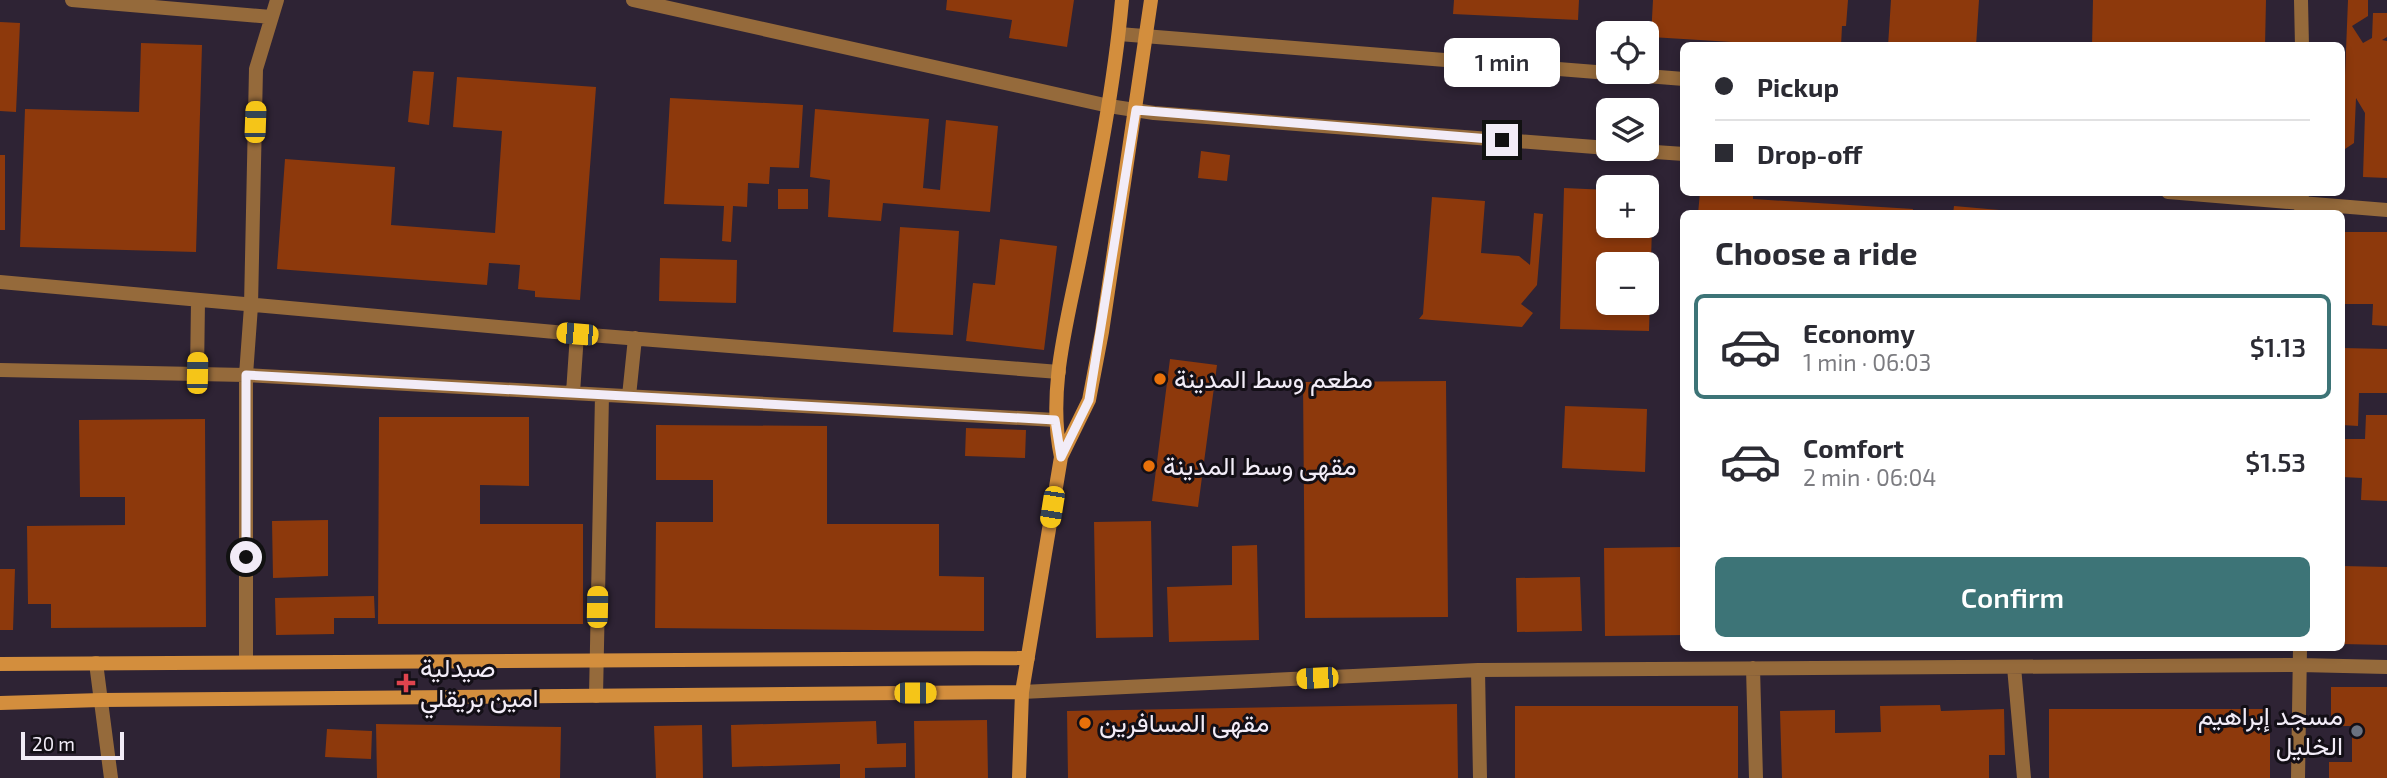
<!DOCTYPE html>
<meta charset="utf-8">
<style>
body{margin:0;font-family:"Exo 2",Vazirmatn,sans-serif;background:#f7f7f7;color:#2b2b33;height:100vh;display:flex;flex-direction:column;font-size:26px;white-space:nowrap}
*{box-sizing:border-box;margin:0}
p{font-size:23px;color:#7c7c81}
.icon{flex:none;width:38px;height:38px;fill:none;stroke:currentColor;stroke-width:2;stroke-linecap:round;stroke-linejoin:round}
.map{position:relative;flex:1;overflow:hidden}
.side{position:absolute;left:1680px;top:210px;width:665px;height:441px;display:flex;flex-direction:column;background:#fff;border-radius:10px;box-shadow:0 4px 10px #0003}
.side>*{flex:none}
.banner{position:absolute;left:1680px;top:42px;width:665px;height:154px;border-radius:10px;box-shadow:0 4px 10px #0003;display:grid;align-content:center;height:154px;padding:0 35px;background:#fff}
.fabs{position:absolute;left:1596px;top:21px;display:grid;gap:14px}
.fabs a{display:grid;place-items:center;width:63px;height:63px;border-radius:10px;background:#fff;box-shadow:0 4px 10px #0003;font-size:35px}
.scale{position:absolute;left:21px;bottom:18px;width:103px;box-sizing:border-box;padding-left:7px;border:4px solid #f2ecf7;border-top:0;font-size:19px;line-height:24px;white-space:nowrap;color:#f2ecf7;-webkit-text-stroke:5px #130f16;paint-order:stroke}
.end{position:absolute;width:32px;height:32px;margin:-16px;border:9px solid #f2ecf7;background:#111;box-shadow:0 0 0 4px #111}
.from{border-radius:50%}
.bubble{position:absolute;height:49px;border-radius:10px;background:#fff;box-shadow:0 4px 10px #0003;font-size:23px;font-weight:600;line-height:49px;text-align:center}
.car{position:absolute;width:21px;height:42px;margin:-21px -10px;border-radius:9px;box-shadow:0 0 5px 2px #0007;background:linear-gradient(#f5c518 24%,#345 0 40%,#f5c518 0 76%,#345 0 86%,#f5c518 0)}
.banner b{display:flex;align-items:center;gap:24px;height:66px;font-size:26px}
.banner b+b{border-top:2px solid #e1e1e2}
.banner i{width:18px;height:18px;background:#2b2b33}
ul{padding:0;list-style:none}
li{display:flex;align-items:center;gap:21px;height:105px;margin:0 14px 10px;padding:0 21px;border:4px solid transparent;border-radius:10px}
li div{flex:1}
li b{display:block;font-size:26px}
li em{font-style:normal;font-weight:600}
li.on{border-color:#3d7477}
li>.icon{width:63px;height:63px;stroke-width:1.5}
h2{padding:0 35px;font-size:32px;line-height:84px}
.action{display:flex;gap:14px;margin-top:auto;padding:14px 35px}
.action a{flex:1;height:80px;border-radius:10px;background:#3d7477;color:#fff;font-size:28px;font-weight:600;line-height:80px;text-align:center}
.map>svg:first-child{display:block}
.building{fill:#8d390c;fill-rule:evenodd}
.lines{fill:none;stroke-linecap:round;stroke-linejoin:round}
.minor{stroke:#956a3b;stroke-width:14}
.secondary{stroke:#d38e3d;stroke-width:14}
.route{stroke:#f2ecf7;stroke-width:9}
.food-dot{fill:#e8710a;stroke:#130f16;stroke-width:2.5}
.health-dot{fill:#e0444e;stroke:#130f16;stroke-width:2.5}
.worship-dot{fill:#6b7280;stroke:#130f16;stroke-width:2.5}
.labels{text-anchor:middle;stroke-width:6;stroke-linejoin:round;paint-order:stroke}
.poi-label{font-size:26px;fill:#f2ecf7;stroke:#130f16;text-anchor:start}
</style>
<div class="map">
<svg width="2387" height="778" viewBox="0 0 2387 778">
<rect width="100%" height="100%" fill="#2e2334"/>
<path class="building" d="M947,0H1074L1067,47L1009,38L1012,20L946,10Z
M1454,0H1579L1578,20L1453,14Z
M1653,0H1848L1846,26H1842L1841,46H1794L1651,37Z
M1891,0H1979L1976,46H1888Z
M2093,0H2266L2265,46H2092Z
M2348,0H2368V16L2352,26L2363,43L2372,38L2373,13H2387V37L2382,40L2387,41V178L2363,177L2365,113L2356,98L2354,143L2342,151Z
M0,22L20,23L16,112L0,111Z
M141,43L202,45L196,252L20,247L25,109L139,112Z
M413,71L434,72L429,125L408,122Z
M457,77L596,87L580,300L535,297V291L518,289L520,265L489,263L487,285L277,269L285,159L395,167L391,225L495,233L502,131L453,127Z
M670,98L803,105L799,168L770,167L769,184L748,183L747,207L733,206L731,242L722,241L724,206L664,204Z
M815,109L929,119L923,188L940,190L946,120L998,126L990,212L883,203L881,221L828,217L830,180L810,177Z
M1201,151L1230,155L1227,181L1198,178Z
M0,155H5V230H0Z
M1564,188L1608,190V226H1647V191H1653L1649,331L1560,329ZM1608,264H1647V303H1608Z
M778,189H808V209H778Z
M1700,192H1753V199L1913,209L1912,214H1698Z
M1432,197L1485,201L1481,253L1519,256L1530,265L1534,213L1543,214L1537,285L1521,304L1533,313L1522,327L1419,319L1423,314Z
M1954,206L2022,212V214H1953Z
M900,227L959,231L953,335L893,332Z
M2342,232H2387V326L2372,325L2373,304H2342Z
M1000,239L1057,246L1044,350L966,341L973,283L995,285Z
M660,258L737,260L736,303L659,301Z
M2342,348L2387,349V393H2359L2358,426L2342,425Z
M1170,359L1217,365L1198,507L1152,501Z
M1446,381L1448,617L1305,618L1303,382Z
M1565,406L1647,409L1645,472L1562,468Z
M2366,415H2387V501L2361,500L2362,478L2342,477V439H2365Z
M379,417H529V486L480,485V524H583V624H378Z
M205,419L206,627L51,628V604H28L27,526L125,525V497H80L79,420Z
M656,425L827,426V524H939V576L984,577V631L655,628L656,522H713V480H656Z
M966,428L1026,430L1025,458L965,456Z
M328,520V576L273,578L272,521Z
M1151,521L1153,637L1096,638L1094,522Z
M1257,545L1259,640L1169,642L1167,587L1232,585V546Z
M1684,547V635L1605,636L1604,548Z
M2342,566L2387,567V645L2342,644Z
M0,569H15L13,630H0Z
M1580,577L1582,631L1517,632L1516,578Z
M374,596L375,618H334V634L276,635L275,598Z
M2331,687H2387V778H2329V762H2352V726H2331Z
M1457,704L1458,778H1068L1067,711Z
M1940,705L1941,711L2004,709L2005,755H1989V778H1782L1780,711L1835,710V733L1881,732L1880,706Z
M1515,706H1738V778H1515Z
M2049,709H2270V778H2049Z
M987,720L988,778H915L914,721Z
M876,721L877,744L906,743V767L865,768V778H840V764L732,767L731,725Z
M376,724L561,727L560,778H377Z
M702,725L703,778H656L654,726Z
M327,729L372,731L371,759L325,757Z"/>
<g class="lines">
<path class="minor" d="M72,0L271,17
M633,0L1109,106L1154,113L1608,148
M2301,0L2302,46
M1119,34L1684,79
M1612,149L1684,154
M2168,192L2387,210
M2301,214L2302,192
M0,282L577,334L1059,372
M0,370L246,375L1055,420
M197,374L198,301
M573,393L577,334
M629,396L635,338
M246,662V375L251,306L256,69L277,0
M96,663L111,778
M2014,667L2024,778
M1753,668L1756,778
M1478,670L1480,778
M1022,692L1478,670L2300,665L2387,667
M596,696L602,395
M2298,778L2300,648"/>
<path class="secondary" d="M1061,457C1047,391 1067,323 1080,257C1097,172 1114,87 1122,0
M0,664L1028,658
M0,703L101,700L1022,692
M1019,778L1022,692L1061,457L1089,400L1102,332L1151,0"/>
</g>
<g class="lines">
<path class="route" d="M246,557V375L1055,420L1061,457L1089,400L1136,110L1502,140"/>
</g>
<g class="food-dot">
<circle cx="1160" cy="379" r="7"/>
<circle cx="1149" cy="466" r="7"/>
<circle cx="1085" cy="723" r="7"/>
</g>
<path class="health-dot" d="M402.5 672.5h7v7h7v7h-7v7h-7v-7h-7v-7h7z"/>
<circle class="worship-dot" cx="2357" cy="731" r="7"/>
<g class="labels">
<g class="poi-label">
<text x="1174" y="388">مطعم وسط المدينة</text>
<text x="1163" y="475">مقهى وسط المدينة</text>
<text x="420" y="677">صيدلية<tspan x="420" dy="30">امين بريقلي</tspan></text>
<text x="2343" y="725" text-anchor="end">مسجد إبراهيم<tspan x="2343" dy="30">الخليل</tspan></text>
<text x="1099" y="732">مقهى المسافرين</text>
</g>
</g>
</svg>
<div class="fabs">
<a><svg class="icon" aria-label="locate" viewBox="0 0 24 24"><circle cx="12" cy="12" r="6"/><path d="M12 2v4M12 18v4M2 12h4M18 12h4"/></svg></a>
<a><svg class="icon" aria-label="layers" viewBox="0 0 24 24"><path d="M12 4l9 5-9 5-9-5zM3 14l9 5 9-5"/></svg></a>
<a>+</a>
<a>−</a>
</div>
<div class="scale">20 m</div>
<i class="end from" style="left:246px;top:557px"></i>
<i class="end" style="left:1502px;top:140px"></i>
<div class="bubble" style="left:1444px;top:38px;width:116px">1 min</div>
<i class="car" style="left:255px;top:122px;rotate:2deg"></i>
<i class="car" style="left:577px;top:334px;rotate:275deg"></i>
<i class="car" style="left:197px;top:373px;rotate:1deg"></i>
<i class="car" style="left:1052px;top:507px;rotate:189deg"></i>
<i class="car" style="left:597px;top:607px;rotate:1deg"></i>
<i class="car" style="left:1317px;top:678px;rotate:267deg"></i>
<i class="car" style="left:915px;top:693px;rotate:90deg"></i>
<div class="banner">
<b><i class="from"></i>Pickup</b>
<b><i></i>Drop-off</b>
</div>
<section class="side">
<h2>Choose a ride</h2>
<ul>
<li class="on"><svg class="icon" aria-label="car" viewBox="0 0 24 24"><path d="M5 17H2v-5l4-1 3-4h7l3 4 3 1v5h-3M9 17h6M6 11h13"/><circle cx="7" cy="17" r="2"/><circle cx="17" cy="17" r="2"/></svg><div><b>Economy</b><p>1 min · 06:03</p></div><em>$1.13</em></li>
<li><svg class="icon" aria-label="car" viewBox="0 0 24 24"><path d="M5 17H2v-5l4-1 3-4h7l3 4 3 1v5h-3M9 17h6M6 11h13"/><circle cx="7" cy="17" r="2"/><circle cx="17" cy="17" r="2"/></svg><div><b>Comfort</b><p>2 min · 06:04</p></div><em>$1.53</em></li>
</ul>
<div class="action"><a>Confirm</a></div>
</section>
</div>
